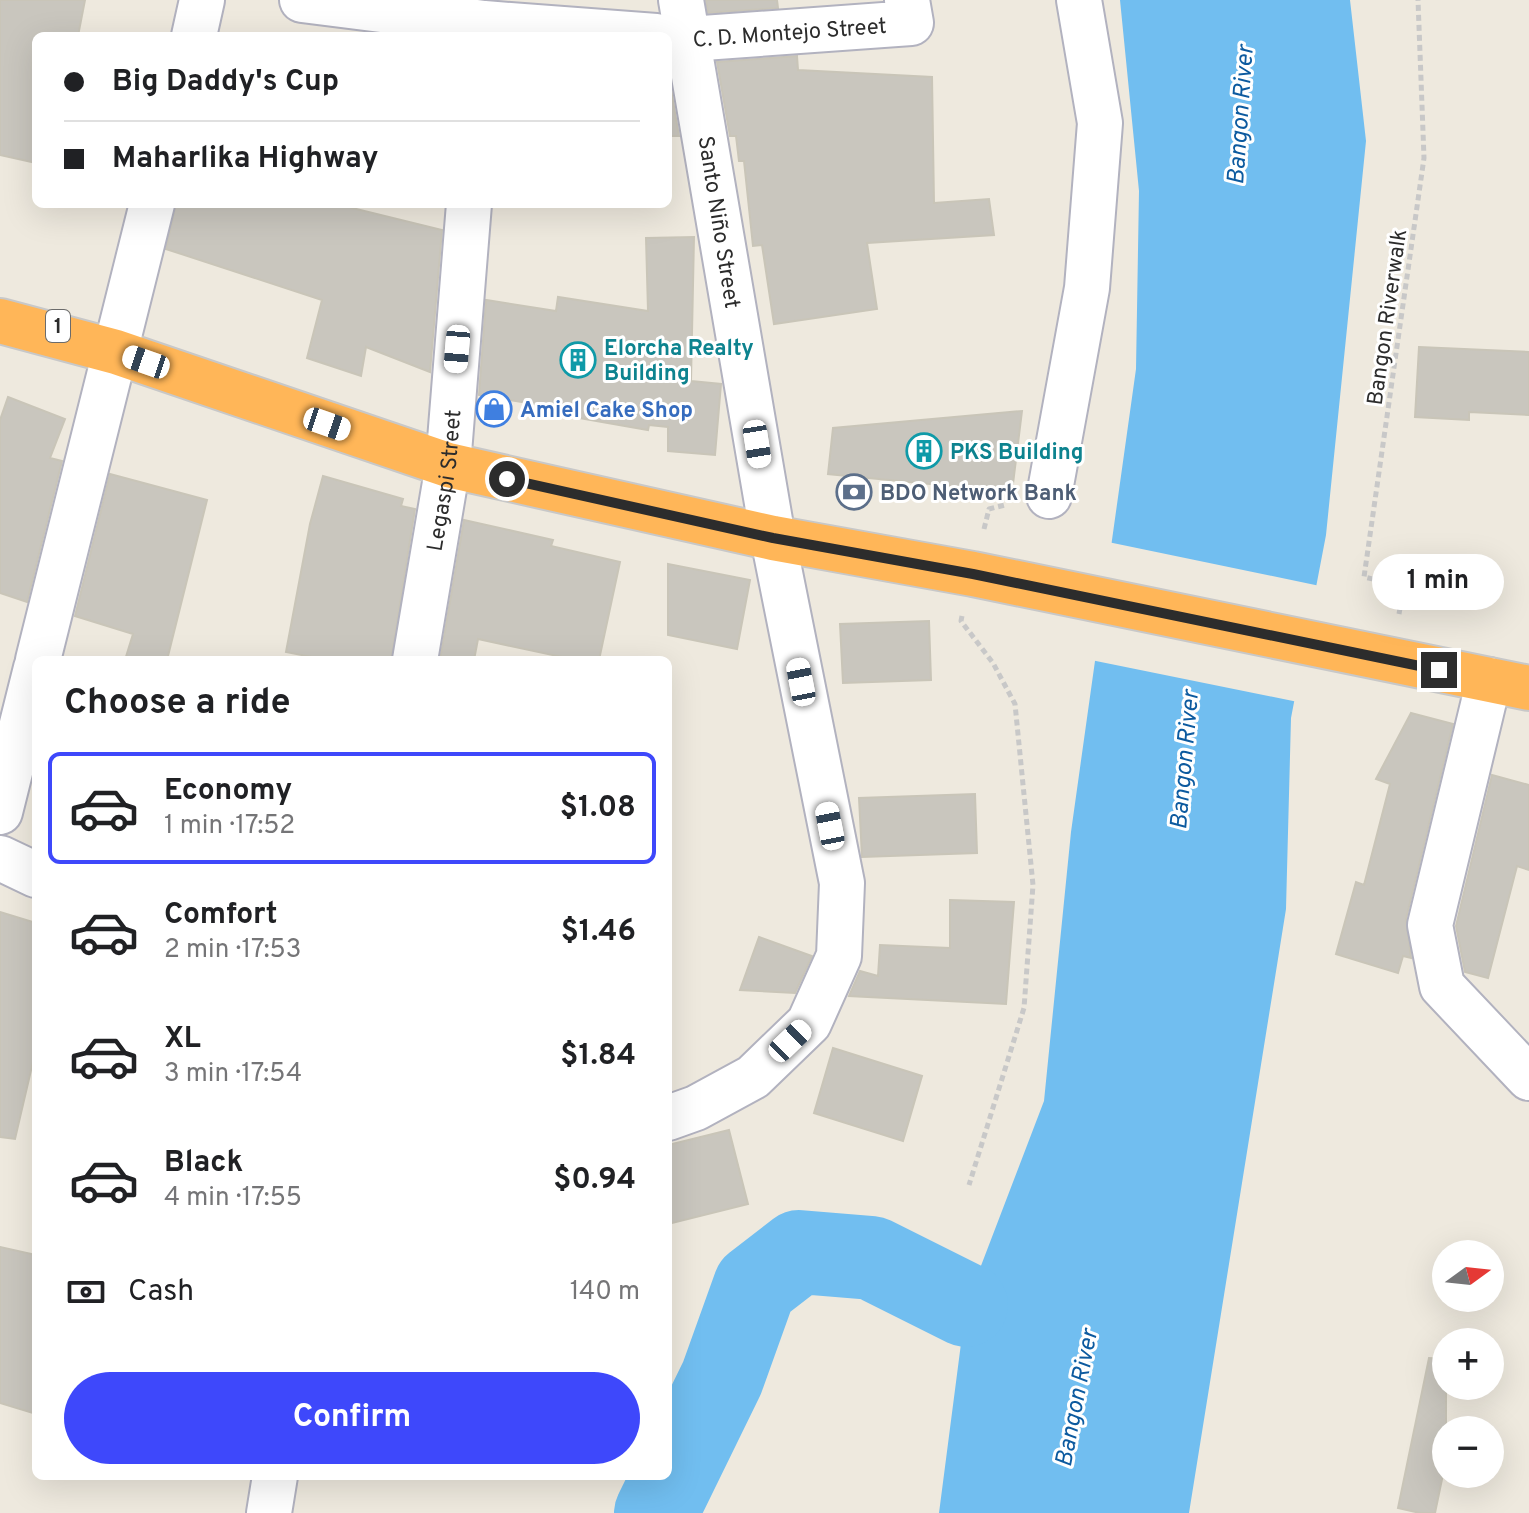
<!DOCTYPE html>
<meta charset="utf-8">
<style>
body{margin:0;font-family:Overpass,sans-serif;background:#f2f2f2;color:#202124;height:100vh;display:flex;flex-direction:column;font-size:30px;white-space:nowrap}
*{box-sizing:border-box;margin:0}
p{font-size:26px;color:#757577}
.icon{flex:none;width:44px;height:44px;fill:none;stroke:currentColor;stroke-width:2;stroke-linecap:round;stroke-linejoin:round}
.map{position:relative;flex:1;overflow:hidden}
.sheet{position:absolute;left:32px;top:656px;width:640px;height:824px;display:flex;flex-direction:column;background:#fff;border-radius:12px;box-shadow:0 8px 32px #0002}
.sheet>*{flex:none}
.hud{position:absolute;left:32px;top:32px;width:640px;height:176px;border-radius:12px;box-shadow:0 8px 32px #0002;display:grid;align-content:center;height:176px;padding:0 32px;background:#fff}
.needle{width:52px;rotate:75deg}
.buttons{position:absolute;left:1432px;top:1240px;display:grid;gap:16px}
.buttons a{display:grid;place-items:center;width:72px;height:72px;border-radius:50%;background:#fff;box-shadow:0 8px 32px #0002;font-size:40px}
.end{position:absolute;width:36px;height:36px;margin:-18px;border:10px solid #2c2c2c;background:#fff;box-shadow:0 0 0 4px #fff}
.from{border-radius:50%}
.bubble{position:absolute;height:56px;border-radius:28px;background:#fff;box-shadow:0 8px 32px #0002;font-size:26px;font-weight:700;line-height:56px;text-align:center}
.car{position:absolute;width:24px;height:48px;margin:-24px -12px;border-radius:10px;box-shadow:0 0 6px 2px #0007;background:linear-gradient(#fff 24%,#345 0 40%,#fff 0 76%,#345 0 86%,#fff 0)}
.hud b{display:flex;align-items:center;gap:28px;height:76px;font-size:30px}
.hud b+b{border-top:2px solid #e0e0e0}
.hud i{width:20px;height:20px;background:#202124}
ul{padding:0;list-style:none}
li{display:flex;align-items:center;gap:24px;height:112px;margin:0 16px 12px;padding:0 16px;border:4px solid transparent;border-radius:12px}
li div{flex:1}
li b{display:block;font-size:30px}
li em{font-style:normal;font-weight:700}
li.selected{border-color:#3e48fb}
li>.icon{width:72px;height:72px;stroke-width:1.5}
h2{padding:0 32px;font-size:36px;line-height:96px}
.pay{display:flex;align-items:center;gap:20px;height:88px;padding:0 32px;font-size:30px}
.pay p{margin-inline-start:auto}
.button{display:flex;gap:16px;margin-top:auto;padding:16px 32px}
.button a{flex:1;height:92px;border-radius:48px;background:#3e48fb;color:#fff;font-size:32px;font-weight:700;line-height:92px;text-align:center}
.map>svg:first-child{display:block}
.water{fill:#71bef0}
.pier{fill:#eee9de}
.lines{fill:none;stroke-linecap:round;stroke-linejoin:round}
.river{stroke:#71bef0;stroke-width:84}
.building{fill:#c9c6be;stroke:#c9c5b8;stroke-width:2}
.minor-casing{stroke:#b2b2bf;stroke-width:48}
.highway-casing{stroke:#c8c8c8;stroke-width:48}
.path{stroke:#c8c8c8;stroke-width:5;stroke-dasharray:6 4;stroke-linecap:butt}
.minor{stroke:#fff;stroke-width:44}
.highway{stroke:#ffb658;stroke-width:44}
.route{stroke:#2c2c2c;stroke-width:10}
.labels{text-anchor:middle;stroke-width:6;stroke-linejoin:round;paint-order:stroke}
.shield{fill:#fff;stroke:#6b6b6b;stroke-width:2}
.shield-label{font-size:20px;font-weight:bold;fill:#2c2c2c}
.street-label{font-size:22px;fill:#2c2c2c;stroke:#fff}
.culture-label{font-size:22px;font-weight:bold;fill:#0d838f;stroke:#fff;text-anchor:start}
.shop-label{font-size:22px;font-weight:bold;fill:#366cbe;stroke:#fff;text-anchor:start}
.service-label{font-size:22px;font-weight:bold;fill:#4e5e75;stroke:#fff;text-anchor:start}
.water-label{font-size:24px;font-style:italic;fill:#0c5a9f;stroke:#fff}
</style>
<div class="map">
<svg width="1529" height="1513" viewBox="0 0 1529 1513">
<rect width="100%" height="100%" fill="#eee9de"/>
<path class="water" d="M1120,0H1350L1366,141L1326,535L1291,718L1286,909L1189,1513H939L966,1305L1044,1101L1071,832L1136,369L1139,191Z"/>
<path class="pier" d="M1108,542L1320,586L1298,702L1091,660Z"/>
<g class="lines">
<path class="river" d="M656,1513L722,1378L755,1286L799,1252L872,1258L966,1305"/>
</g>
<path class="building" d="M0,0H85L78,36H36V163L0,155Z
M706,0H777L778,8L708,13Z
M797,56L798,70L932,77L934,203L989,199L994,235L867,243L877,309L774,324L762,245L753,246L744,161H739L736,136H730L717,62Z
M668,72L679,136H668Z
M176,204H336L442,230L430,372L366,347L361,376L307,358L322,300L166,249Z
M694,237L691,381L721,384L715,455L668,451V427L649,425L648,430L539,411L540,405L479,395L486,300L556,311L558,297L648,311L646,238Z
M1419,347L1529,352V415L1469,412V420L1415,417Z
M8,397L65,419L50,458L62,461L27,602L0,593V420Z
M1022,411L1012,492L828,474L833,428Z
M110,474L207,500L167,660H125L133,634L75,616Z
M323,476L403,499L401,506L415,509L391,660H327L286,652L310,524Z
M464,520L553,540L551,546L620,562L599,660H576L478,639L474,660H440Z
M668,564L750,580L737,649L668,635Z
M929,621L931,680L843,683L840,624Z
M1411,713L1453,724L1406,919L1411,958L1403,956L1398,973L1336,954L1356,882L1364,885L1390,784L1376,779Z
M1492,775L1529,785V870L1517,866L1488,978L1465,972L1456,926Z
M975,794L977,853L862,857L859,798Z
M950,900L1014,902L1006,1004L849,996L860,971L878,976L880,945L950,948Z
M0,912L36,923V1049L15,1139L0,1137Z
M759,937L812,956L795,993L740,990Z
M833,1048L922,1076L903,1141L814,1113Z
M729,1130L748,1204L668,1224V1145Z
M0,1247L36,1255V1414L0,1403Z
M1429,1358L1446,1359V1460L1435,1513H1420L1398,1508Z"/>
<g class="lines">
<defs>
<g id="minor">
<path d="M302,0L484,23L656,36"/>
<path d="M194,36L202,0"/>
<path id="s1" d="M668,37L689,39L911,23L907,0"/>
<path d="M1049,496L1087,288L1100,123L1079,0"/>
<path d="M38,660L152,204"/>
<path id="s2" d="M415,660L448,465L469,204"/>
<path d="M1489,680L1430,925L1442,986L1529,1078"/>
<path d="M0,812L36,668"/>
<path d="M0,858L36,875"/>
<path d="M668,1118L696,1108L753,1077L809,1023L839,956L842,883L773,538L681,0"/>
<path d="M269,1513L275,1476"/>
</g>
<path id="highway" d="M0,321L116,352L448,465L773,538L973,574L1529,688"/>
</defs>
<use href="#minor" class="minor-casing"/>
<use href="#highway" class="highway-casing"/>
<path class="path" d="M984,529L989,509L1005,505
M1399,614L1404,586L1364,577L1424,158L1418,0
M962,616L961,621L993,663L1015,704L1033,885L1024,1008L969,1185"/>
<use href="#minor" class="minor"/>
<use href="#highway" class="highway"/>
</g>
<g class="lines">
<path class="route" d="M507,479L773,538L973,574L1439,670"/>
</g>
<defs>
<symbol id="building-ring" viewBox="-11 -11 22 22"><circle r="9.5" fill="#fff" stroke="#0f9aa8" stroke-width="1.5"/><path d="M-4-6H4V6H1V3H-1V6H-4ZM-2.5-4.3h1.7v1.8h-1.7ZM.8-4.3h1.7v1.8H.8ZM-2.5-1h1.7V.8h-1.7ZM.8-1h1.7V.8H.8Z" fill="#0f9aa8"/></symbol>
<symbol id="shop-ring" viewBox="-11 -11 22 22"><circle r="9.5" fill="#fff" stroke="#3f7fe0" stroke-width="1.5"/><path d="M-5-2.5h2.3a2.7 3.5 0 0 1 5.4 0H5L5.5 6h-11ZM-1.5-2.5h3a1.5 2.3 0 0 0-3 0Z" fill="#3f7fe0"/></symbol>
<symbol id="bank-ring" viewBox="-11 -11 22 22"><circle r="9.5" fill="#fff" stroke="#5c6f8a" stroke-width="1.5"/><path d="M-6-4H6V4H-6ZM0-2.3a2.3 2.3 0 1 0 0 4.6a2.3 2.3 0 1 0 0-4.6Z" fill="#5c6f8a"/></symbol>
</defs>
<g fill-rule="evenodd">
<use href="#building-ring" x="558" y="340" width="40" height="40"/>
<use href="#shop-ring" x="474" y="389" width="40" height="40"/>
<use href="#building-ring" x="904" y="431" width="40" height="40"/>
<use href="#bank-ring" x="834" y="472" width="40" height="40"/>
</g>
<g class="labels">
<rect class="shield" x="46" y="310" width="24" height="32" rx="6"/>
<g class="shield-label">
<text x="58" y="333">1</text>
</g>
<g class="street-label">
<text dy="8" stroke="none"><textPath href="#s1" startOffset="122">C. D. Montejo Street</textPath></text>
<text transform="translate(720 222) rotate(81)" y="8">Santo Niño Street</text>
<text transform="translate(1386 317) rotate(-82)" y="8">Bangon Riverwalk</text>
<text dy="8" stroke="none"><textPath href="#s2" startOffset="182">Legaspi Street</textPath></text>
</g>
<g class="culture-label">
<text x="604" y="355">Elorcha Realty<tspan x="604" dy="25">Building</tspan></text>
<text x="950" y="459">PKS Building</text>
</g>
<g class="shop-label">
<text x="520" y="417">Amiel Cake Shop</text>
</g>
<g class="service-label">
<text x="880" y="500">BDO Network Bank</text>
</g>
<g class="water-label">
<text transform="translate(1240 115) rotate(-86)" y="8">Bangon River</text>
<text transform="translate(1184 760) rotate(-85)" y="8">Bangon River</text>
<text transform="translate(1076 1398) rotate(-79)" y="8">Bangon River</text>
</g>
</g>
</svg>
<div class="buttons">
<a><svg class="needle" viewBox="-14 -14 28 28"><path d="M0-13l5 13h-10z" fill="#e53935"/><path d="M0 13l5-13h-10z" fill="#757577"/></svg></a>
<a>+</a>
<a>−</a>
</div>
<i class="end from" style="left:507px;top:479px"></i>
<i class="end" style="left:1439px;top:670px"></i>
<div class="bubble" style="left:1372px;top:554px;width:132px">1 min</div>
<i class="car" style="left:457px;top:349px;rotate:185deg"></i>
<i class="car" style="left:146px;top:362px;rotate:289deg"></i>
<i class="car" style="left:327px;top:424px;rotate:109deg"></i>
<i class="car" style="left:757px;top:444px;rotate:171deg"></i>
<i class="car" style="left:801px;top:682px;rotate:349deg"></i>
<i class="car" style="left:830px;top:826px;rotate:349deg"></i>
<i class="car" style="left:790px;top:1041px;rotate:46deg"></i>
<div class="hud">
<b><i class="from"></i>Big Daddy's Cup</b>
<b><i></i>Maharlika Highway</b>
</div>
<section class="sheet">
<h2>Choose a ride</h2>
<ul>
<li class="selected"><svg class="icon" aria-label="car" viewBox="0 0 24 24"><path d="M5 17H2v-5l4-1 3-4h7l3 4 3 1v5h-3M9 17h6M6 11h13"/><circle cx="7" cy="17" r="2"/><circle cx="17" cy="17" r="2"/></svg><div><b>Economy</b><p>1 min · 17:52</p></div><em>$1.08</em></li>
<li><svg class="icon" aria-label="car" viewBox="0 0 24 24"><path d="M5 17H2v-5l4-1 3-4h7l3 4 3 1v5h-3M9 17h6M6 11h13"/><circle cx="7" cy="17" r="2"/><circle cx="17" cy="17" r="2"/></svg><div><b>Comfort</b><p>2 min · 17:53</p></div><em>$1.46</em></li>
<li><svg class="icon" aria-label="car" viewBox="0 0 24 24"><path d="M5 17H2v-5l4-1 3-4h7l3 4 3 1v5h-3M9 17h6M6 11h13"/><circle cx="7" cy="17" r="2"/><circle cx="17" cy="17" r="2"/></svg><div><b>XL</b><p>3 min · 17:54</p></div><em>$1.84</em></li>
<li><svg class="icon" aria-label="car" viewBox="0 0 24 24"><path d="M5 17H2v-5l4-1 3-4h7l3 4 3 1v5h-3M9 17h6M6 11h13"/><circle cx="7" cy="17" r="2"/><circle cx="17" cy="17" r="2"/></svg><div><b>Black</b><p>4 min · 17:55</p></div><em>$0.94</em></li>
</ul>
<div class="pay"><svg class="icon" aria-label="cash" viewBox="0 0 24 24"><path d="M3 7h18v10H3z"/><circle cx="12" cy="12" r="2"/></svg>Cash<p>140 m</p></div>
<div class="button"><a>Confirm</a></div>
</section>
</div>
